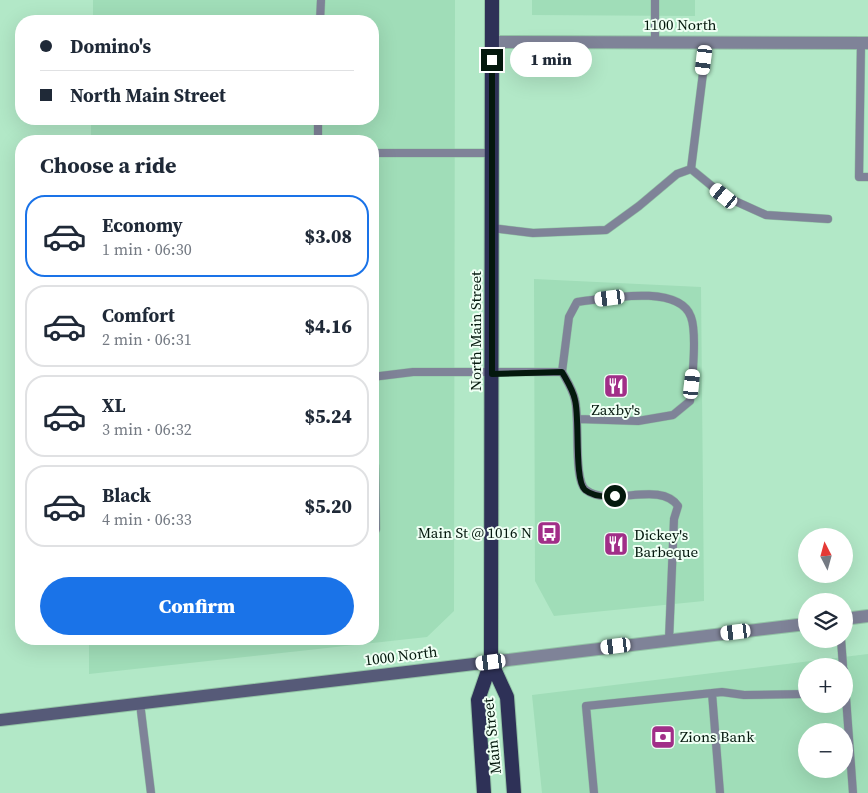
<!DOCTYPE html>
<meta charset="utf-8">
<style>
body{margin:0;font-family:"Source Serif 4",serif;background:#f6f6f7;color:#1f2937;height:100vh;display:flex;flex-direction:column;font-size:19px;white-space:nowrap}
*{box-sizing:border-box;margin:0}
p{font-size:16px;color:#747a83}
.icon{flex:none;width:28px;height:28px;fill:none;stroke:currentColor;stroke-width:2;stroke-linecap:round;stroke-linejoin:round}
.map{position:relative;flex:1;overflow:hidden}
.side{position:absolute;left:15px;top:135px;width:364px;height:510px;display:flex;flex-direction:column;background:#fff;border-radius:20px;box-shadow:0 5px 20px #0002}
.side>*{flex:none}
.hud{position:absolute;left:15px;top:15px;width:364px;height:110px;border-radius:20px;box-shadow:0 5px 20px #0002;display:grid;align-content:center;height:110px;padding:0 25px;background:#fff}
.needle{width:32px;rotate:354deg}
.buttons{position:absolute;left:798px;top:528px;display:grid;gap:10px}
.buttons a{display:grid;place-items:center;width:55px;height:55px;border-radius:50%;background:#fff;box-shadow:0 5px 20px #0002;font-size:25px}
.end{position:absolute;width:22px;height:22px;margin:-11px;border:6px solid #04180d;background:#fff;box-shadow:0 0 0 2px #fff}
.from{border-radius:50%}
.bubble{position:absolute;height:35px;border-radius:18px;background:#fff;box-shadow:0 5px 20px #0002;font-size:16px;font-weight:800;line-height:35px;text-align:center}
.car{position:absolute;width:15px;height:30px;margin:-15px -8px;border-radius:6px;box-shadow:0 0 4px 1px #0007;background:linear-gradient(#fff 24%,#345 0 40%,#fff 0 76%,#345 0 86%,#fff 0)}
.hud b{display:flex;align-items:center;gap:18px;height:48px;font-size:19px}
.hud b+b{border-top:1px solid #e0e1e3}
.hud i{width:12px;height:12px;background:#1f2937}
ul{padding:0;list-style:none}
li{display:flex;align-items:center;gap:15px;height:82px;margin:0 10px 8px;padding:0 15px;border:2px solid #e0e1e3;border-radius:20px}
li div{flex:1}
li b{display:block;font-size:19px}
li em{font-style:normal;font-weight:800}
li.active{border-color:#1a73e8}
li>.icon{width:45px;height:45px;stroke-width:1.5}
h2{padding:0 25px;font-size:22px;line-height:60px}
.action{display:flex;gap:10px;margin-top:auto;padding:10px 25px}
.action a{flex:1;height:58px;border-radius:30px;background:#1a73e8;color:#fff;font-size:20px;font-weight:800;line-height:58px;text-align:center}
.map>svg:first-child{display:block}
.built{fill:#a0ddb8;fill-rule:evenodd}
.lines{fill:none;stroke-linecap:round;stroke-linejoin:round}
.service-casing{stroke:#93c3a6;stroke-width:9}
.minor-casing{stroke:#93c3a6;stroke-width:14}
.tertiary-casing{stroke:#93c3a6;stroke-width:14}
.secondary-casing{stroke:#93c3a6;stroke-width:14}
.trunk-casing{stroke:#93c3a6;stroke-width:16}
.service{stroke:#7f8398;stroke-width:8}
.minor{stroke:#7f8398;stroke-width:12}
.tertiary{stroke:#7f8398;stroke-width:12}
.secondary{stroke:#565a78;stroke-width:12}
.trunk{stroke:#2e3157;stroke-width:14}
.route{stroke:#04180d;stroke-width:6}
.labels{text-anchor:middle;stroke-width:4;stroke-linejoin:round;paint-order:stroke}
.street-label{font-size:15px;fill:#04180d;stroke:#effff4}
.poi-label{font-size:15px;fill:#04180d;stroke:#effff4;text-anchor:start}
</style>
<div class="map">
<svg width="868" height="793" viewBox="0 0 868 793">
<rect width="100%" height="100%" fill="#b2e8c7"/>
<path class="built" d="M93,0H455L454,611L427,637L89,674V639H372V141H91V119H372V21H93Z
M532,0H695V16L532,15Z
M534,279L701,287L704,601L554,616L535,581Z
M868,654V793H542L532,695ZM806,666H844V704H806ZM806,731H844V769H806Z"/>
<g class="lines">
<defs>
<path id="service" d="M320,21L321,0
M655,42V0
M861,43L859,177H868
M318,141V119
M372,153H492
M691,169L724,196L766,215L828,219
M492,228L533,233L606,230L639,206L677,174L691,169L707,41
M562,372L569,317L577,302C604,299 679,283 691,317C697,333 692,383 690,401L673,415L638,421L578,419
M372,377L413,372H562C567,381 573,390 575,400C580,419 573,481 586,490C610,508 660,480 678,506L674,519L669,640
M372,461L375,466L376,529L372,539
M841,639L843,666
M844,670L853,793
M712,693L720,793
M140,703L151,793
M594,793L586,706L722,692L744,695L806,694"/>
<path id="minor" d="M492,42L868,43"/>
<path id="tertiary" d="M844,619L868,616
M491,662L806,624"/>
<path id="secondary" d="M0,720L491,662"/>
<path id="trunk" d="M491,662L507,697L514,793
M484,793L478,700L491,662L492,0"/>
</defs>
<use href="#service" class="service-casing"/>
<use href="#minor" class="minor-casing"/>
<use href="#tertiary" class="tertiary-casing"/>
<use href="#secondary" class="secondary-casing"/>
<use href="#trunk" class="trunk-casing"/>
<use href="#service" class="service"/>
<use href="#minor" class="minor"/>
<use href="#tertiary" class="tertiary"/>
<use href="#secondary" class="secondary"/>
<use href="#trunk" class="trunk"/>
</g>
<g class="lines">
<path class="route" d="M492,60V374L562,372C567,381 573,390 575,400C580,418 574,481 585,490C594,497 605,497 615,496"/>
</g>
<defs>
<symbol id="restaurant-square" viewBox="-11 -11 22 22"><rect x="-9" y="-9" width="18" height="18" rx="4" fill="#a12e88" stroke="#effff4"/><path d="M-5-6h1v4h1v-4h1v4h1v-4h1v5L-1.5 .5V6h-2V.5L-5-1ZM5-6V6H3V1.5H1.5Q1.5-4 5-6Z" fill="#fff"/></symbol>
<symbol id="bus-square" viewBox="-11 -11 22 22"><rect x="-9" y="-9" width="18" height="18" rx="4" fill="#a12e88" stroke="#effff4"/><path d="M-5-6H5V4H4V6H2V4H-2V6H-4V4H-5ZM-3.5-4V0h7V-4ZM-3.5 1.2v1.5H-2V1.2ZM2 1.2v1.5H3.5V1.2Z" fill="#fff"/></symbol>
<symbol id="bank-square" viewBox="-11 -11 22 22"><rect x="-9" y="-9" width="18" height="18" rx="4" fill="#a12e88" stroke="#effff4"/><path d="M-6-4H6V4H-6ZM0-2.3a2.3 2.3 0 1 0 0 4.6a2.3 2.3 0 1 0 0-4.6Z" fill="#fff"/></symbol>
</defs>
<g fill-rule="evenodd">
<use href="#restaurant-square" x="602" y="372" width="28" height="28"/>
<use href="#bus-square" x="535" y="519" width="28" height="28"/>
<use href="#restaurant-square" x="602" y="530" width="28" height="28"/>
<use href="#bank-square" x="649" y="723" width="28" height="28"/>
</g>
<g class="labels">
<g class="street-label">
<text x="680" y="30">1100 North</text>
<text transform="translate(476 331) rotate(-90)" y="5">North Main Street</text>
<text transform="translate(401 656) rotate(-7)" y="5">1000 North</text>
<text transform="translate(492 736) rotate(-96)" y="5">Main Street</text>
</g>
<g class="poi-label">
<text x="616" y="415" text-anchor="middle">Zaxby's</text>
<text x="532" y="538" text-anchor="end">Main St @ 1016 N</text>
<text x="634" y="540">Dickey's<tspan x="634" dy="17">Barbeque</tspan></text>
<text x="680" y="742">Zions Bank</text>
</g>
</g>
</svg>
<div class="buttons">
<a><svg class="needle" viewBox="-14 -14 28 28"><path d="M0-13l5 13h-10z" fill="#e53935"/><path d="M0 13l5-13h-10z" fill="#747a83"/></svg></a>
<a><svg class="icon" aria-label="layers" viewBox="0 0 24 24"><path d="M12 4l9 5-9 5-9-5zM3 14l9 5 9-5"/></svg></a>
<a>+</a>
<a>−</a>
</div>
<i class="end from" style="left:615px;top:496px"></i>
<i class="end" style="left:492px;top:60px"></i>
<div class="bubble" style="left:510px;top:42px;width:82px">1 min</div>
<i class="car" style="left:704px;top:60px;rotate:187deg"></i>
<i class="car" style="left:724px;top:196px;rotate:309deg"></i>
<i class="car" style="left:610px;top:298px;rotate:263deg"></i>
<i class="car" style="left:692px;top:384px;rotate:6deg"></i>
<i class="car" style="left:736px;top:632px;rotate:263deg"></i>
<i class="car" style="left:616px;top:646px;rotate:263deg"></i>
<i class="car" style="left:491px;top:662px;rotate:263deg"></i>
<div class="hud">
<b><i class="from"></i>Domino's</b>
<b><i></i>North Main Street</b>
</div>
<section class="side">
<h2>Choose a ride</h2>
<ul>
<li class="active"><svg class="icon" aria-label="car" viewBox="0 0 24 24"><path d="M5 17H2v-5l4-1 3-4h7l3 4 3 1v5h-3M9 17h6M6 11h13"/><circle cx="7" cy="17" r="2"/><circle cx="17" cy="17" r="2"/></svg><div><b>Economy</b><p>1 min · 06:30</p></div><em>$3.08</em></li>
<li><svg class="icon" aria-label="car" viewBox="0 0 24 24"><path d="M5 17H2v-5l4-1 3-4h7l3 4 3 1v5h-3M9 17h6M6 11h13"/><circle cx="7" cy="17" r="2"/><circle cx="17" cy="17" r="2"/></svg><div><b>Comfort</b><p>2 min · 06:31</p></div><em>$4.16</em></li>
<li><svg class="icon" aria-label="car" viewBox="0 0 24 24"><path d="M5 17H2v-5l4-1 3-4h7l3 4 3 1v5h-3M9 17h6M6 11h13"/><circle cx="7" cy="17" r="2"/><circle cx="17" cy="17" r="2"/></svg><div><b>XL</b><p>3 min · 06:32</p></div><em>$5.24</em></li>
<li><svg class="icon" aria-label="car" viewBox="0 0 24 24"><path d="M5 17H2v-5l4-1 3-4h7l3 4 3 1v5h-3M9 17h6M6 11h13"/><circle cx="7" cy="17" r="2"/><circle cx="17" cy="17" r="2"/></svg><div><b>Black</b><p>4 min · 06:33</p></div><em>$5.20</em></li>
</ul>
<div class="action"><a>Confirm</a></div>
</section>
</div>
